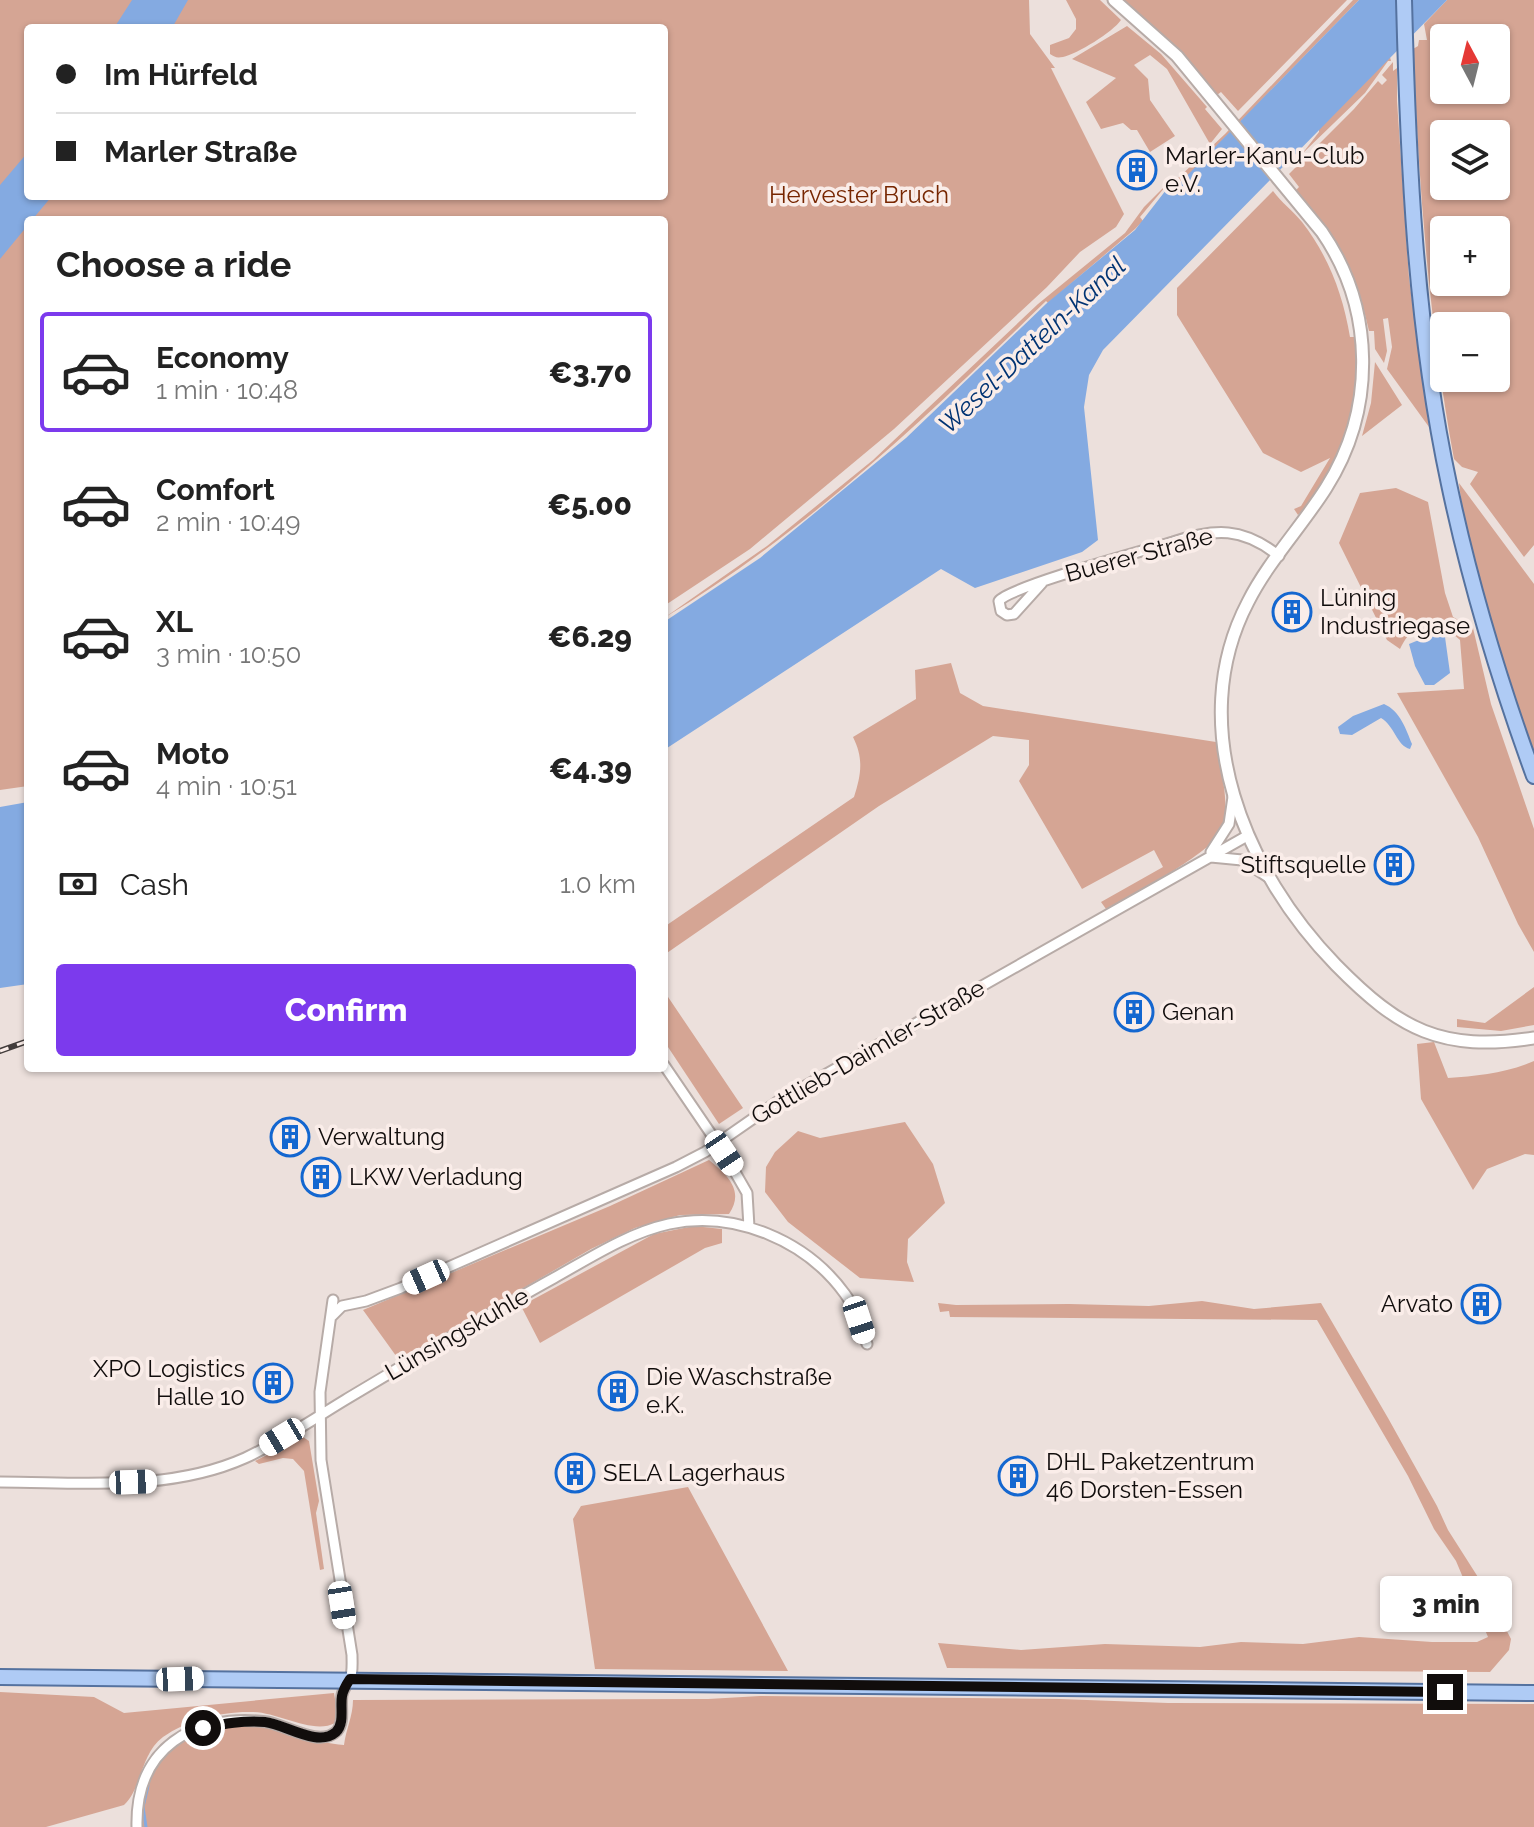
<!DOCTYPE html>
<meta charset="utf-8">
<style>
body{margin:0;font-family:Raleway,sans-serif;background:#f2f2f2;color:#222;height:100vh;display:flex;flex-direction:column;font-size:30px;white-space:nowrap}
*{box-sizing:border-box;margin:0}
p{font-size:26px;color:#767676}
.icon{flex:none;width:44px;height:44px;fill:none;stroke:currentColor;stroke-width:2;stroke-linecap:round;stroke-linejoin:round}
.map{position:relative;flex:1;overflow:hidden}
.panel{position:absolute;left:24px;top:216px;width:644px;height:856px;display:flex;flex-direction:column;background:#fff;border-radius:8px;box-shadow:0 2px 6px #0004}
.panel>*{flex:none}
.guide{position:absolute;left:24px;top:24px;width:644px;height:176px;border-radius:8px;box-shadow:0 2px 6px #0004;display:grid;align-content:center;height:176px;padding:0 32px;background:#fff}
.needle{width:52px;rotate:353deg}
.fabs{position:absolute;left:1430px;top:24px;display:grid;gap:16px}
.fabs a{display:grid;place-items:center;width:80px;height:80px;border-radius:8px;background:#fff;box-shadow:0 2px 6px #0004;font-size:40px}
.end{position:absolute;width:36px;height:36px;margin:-18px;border:10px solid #110d0c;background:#fff;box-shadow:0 0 0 4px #fff}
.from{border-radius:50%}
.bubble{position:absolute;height:56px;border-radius:8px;background:#fff;box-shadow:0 2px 6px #0004;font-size:26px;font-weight:800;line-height:56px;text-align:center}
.car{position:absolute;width:24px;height:48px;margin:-24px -12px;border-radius:10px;box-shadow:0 0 6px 2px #0007;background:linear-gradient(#fff 24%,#345 0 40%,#fff 0 76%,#345 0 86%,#fff 0)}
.guide b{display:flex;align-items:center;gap:28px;height:76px;font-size:30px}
.guide b+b{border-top:2px solid #e0e0e0}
.guide i{width:20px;height:20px;background:#222}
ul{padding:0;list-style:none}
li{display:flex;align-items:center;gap:24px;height:120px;margin:0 16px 12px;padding:0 16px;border:4px solid transparent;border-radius:8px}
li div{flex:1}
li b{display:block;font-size:30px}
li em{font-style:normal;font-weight:800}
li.current{border-color:#7c3aed}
li>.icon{width:72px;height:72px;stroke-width:1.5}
h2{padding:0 32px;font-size:36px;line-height:96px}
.pay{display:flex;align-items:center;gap:20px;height:88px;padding:0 32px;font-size:30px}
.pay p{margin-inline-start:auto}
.primary-button{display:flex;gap:16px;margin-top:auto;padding:16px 32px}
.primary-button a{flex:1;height:92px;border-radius:8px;background:#7c3aed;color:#fff;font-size:32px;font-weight:800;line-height:92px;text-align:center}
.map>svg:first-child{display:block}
.green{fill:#d5a594;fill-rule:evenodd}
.water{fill:#84aae1}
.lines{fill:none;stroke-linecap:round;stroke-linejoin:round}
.stream{stroke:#84aae1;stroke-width:3}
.minor-casing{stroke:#b7aba7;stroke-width:13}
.tertiary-casing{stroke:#b7aba7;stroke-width:15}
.primary-casing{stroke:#55729f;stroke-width:18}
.minor{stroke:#fff;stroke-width:9}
.tertiary{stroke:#fff;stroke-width:11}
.primary{stroke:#afcbf5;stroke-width:14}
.rail-casing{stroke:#423c3b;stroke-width:6}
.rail{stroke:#faede9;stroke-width:3;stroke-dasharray:9;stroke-linecap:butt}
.route{stroke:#110d0c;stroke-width:10}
.labels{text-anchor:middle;stroke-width:7;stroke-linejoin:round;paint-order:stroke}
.poi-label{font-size:24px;fill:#110d0c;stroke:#faede9;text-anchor:start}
.park-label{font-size:24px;fill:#772601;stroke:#faede9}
.street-label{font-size:24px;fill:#110d0c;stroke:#faede9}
.water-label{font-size:26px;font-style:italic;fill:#013373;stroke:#faede9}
</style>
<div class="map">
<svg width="1534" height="1827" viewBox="0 0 1534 1827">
<rect width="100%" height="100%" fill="#ece0dc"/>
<path class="green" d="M0,0H1029L1030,34L1055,68H1051L1124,214L1116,227L1080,252L1047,287L894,429L750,549L664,606V220H28V786L0,790ZM28,28H664V196H28Z
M1066,0H1100L1121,20C1113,32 1077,54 1063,57C1056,58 1055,57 1050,54V45L1069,38L1076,29V19Z
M1121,0H1347L1238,111L1221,92L1217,95L1179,51Z
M1353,0H1359L1171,193L1178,178L1225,134Z
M1447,0H1534V545L1524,557L1470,484L1478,472L1462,467L1454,459C1429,323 1419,187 1413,49L1418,46L1419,40H1427L1424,24ZM1444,38H1496V90H1444ZM1444,134H1496V186H1444ZM1444,230H1496V282H1444ZM1444,326H1496V378H1444Z
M1127,26L1161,54L1207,107L1205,109L1222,129L1210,144L1167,69L1150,55L1134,65L1148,79L1150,100L1175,136L1150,152L1137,130H1131L1123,123L1101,129L1086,102L1116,78L1072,59Z
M1390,57L1391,61H1388L1365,93L1302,154L1319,132V128Z
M1393,62V71L1397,68V101L1409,278L1429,427L1387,369L1392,347L1388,318L1383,319L1387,351L1384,363L1375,349L1374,331H1369C1356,272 1335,236 1296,190L1299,187L1289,174L1354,109L1378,81L1382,85L1387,80L1382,75Z
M1171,180L1140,217L1143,221L1135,229L1048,303L1046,301C927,417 806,532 664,618L767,546L873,460L1038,304L1125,233L1144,207Z
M1273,191C1282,203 1292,210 1302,222C1329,257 1343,295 1350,337H1356C1362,401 1345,468 1298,515L1294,509L1301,506L1330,458L1301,472L1263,453L1177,315V288Z
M1375,362L1402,405L1362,436L1371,403Z
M1459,483L1534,584V754C1501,668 1469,575 1459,483Z
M1396,488L1428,502L1445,593L1453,617L1473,628L1491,704L1534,829V952L1518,924L1478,837L1397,693L1464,689L1460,640L1440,623C1418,625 1410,629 1400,649L1387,640L1339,543L1360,493Z
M951,663L960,693L983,706L1216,742C1220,765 1231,807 1222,829C1212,854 1132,894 1106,909L1101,902L1163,867L1154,850L1082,889L1019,781L1029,765V740L993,736L879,806L664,955V927L854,797C861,775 864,759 853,737L916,699L915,670Z
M1534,987V1025L1501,1031L1457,1027V1019L1485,1023Z
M664,991L743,1108L719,1124L664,1041Z
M1434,1042L1448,1078C1477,1076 1507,1073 1534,1061V1155L1525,1154L1487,1169L1473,1190L1421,1099L1417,1044Z
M905,1122L933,1164L945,1203L908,1239L907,1262L914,1282L860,1278L788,1222L765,1192L766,1167L775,1152L798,1131L820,1138Z
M709,1160C727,1175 745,1190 729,1214L680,1215L635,1228L591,1249L399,1360L363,1310L610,1206Z
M694,1226L722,1229V1243L705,1248L540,1343L521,1306L654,1234Z
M1202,1301L1254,1309L1321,1303L1388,1418L1437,1506L1448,1530L1483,1585L1511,1639L1509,1650L1490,1672L947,1668L938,1643L1021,1650L1105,1644L1200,1647L1241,1642L1303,1644L1359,1637L1432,1642H1477L1488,1637L1456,1561L1434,1529L1408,1476L1317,1320L950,1317L949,1311L940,1312L938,1303L956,1305L1069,1304L1149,1306Z
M303,1437L309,1441L319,1501L316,1513L324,1569L320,1570L304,1471L293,1459L283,1458L259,1464L255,1461Z
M688,1487L788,1671L595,1669L573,1519L581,1506Z
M0,1692L94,1697L124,1713L334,1693L337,1711L335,1723C313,1735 278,1712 252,1712C223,1711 187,1720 163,1737C140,1754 143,1787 124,1805L46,1827H0Z
M760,1696L1060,1699L1168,1703L1534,1704V1827H142C142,1821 141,1815 141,1809C141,1800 153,1763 159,1757C187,1729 235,1718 274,1725C301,1731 314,1743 344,1745C346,1729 353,1716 353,1700L708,1699Z"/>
<path class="water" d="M132,0H188L172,28H114Z
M1359,0H1447L1103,350L1089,375L1084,407L1098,540L1082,552L975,588L941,569L664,750V622L760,558L906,438L1047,303L1135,230L1166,190L1171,192Z
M28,152V196H52L32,220H28V225L0,259V185Z
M1436,633L1445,637L1450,673L1434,685H1425L1415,666L1409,644Z
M1384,704C1400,711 1406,729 1412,744L1410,749C1397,746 1394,725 1381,718L1352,735L1340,734L1338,727L1353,716Z
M28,802V984L0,988V807Z"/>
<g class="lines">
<path class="stream" d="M146,1827L143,1807L148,1786"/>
<defs>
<path id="minor" d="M1042,583L1014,614L1007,615L1001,611L999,601C1009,587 1146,550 1173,542C1215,528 1243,527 1279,556
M1211,852L1229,824L1233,797
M1211,857L1242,860L1268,877
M664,1065L724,1153L747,1193L749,1227
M332,1316L342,1306L366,1301L401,1288L676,1167L705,1152L777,1102L1247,836
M0,1482C81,1482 169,1492 245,1458C280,1442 312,1420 345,1400C414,1359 483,1317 554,1278C590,1258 628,1233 669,1224C734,1210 806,1240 845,1294C856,1309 861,1326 867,1344
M137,1827C135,1748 193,1713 267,1722C286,1725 320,1748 337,1731C345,1722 340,1706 342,1695C343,1689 347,1685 350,1679C353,1672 352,1663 352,1655L321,1460L320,1392L333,1300"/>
<path id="tertiary" d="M1114,0L1177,56L1322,232C1375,309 1376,409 1326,488C1302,526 1268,562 1248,602C1183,726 1246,873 1336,965C1400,1030 1441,1052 1534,1038"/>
<path id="primary" d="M1404,0C1408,161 1415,326 1449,484C1470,584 1499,680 1534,776
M0,1677L1534,1693"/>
</defs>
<use href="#minor" class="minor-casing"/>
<use href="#tertiary" class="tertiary-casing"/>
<use href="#primary" class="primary-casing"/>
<use href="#minor" class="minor"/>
<use href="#tertiary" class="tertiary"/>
<use href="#primary" class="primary"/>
<defs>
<path id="rail" d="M0,1051L28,1041"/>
</defs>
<use href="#rail" class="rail-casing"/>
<use href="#rail" class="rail"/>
</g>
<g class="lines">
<path class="route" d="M203,1728C223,1724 244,1720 265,1722C285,1724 318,1748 336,1732C345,1723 340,1707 342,1696C343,1690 346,1685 350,1679L1445,1692"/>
</g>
<defs>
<symbol id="building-ring" viewBox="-11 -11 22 22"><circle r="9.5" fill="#faede9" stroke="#1467d0" stroke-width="1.5"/><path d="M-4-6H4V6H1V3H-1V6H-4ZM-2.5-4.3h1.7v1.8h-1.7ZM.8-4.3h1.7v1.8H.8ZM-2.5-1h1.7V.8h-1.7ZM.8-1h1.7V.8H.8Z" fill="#1467d0"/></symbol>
</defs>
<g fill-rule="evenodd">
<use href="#building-ring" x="1115" y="148" width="44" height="44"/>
<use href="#building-ring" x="1270" y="590" width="44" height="44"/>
<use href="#building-ring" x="1372" y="843" width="44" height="44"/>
<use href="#building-ring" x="1112" y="990" width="44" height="44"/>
<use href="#building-ring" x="268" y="1115" width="44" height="44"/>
<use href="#building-ring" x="299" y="1155" width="44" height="44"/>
<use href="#building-ring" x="1459" y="1282" width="44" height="44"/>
<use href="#building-ring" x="251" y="1361" width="44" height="44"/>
<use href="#building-ring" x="596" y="1369" width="44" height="44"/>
<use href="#building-ring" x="553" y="1451" width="44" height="44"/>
<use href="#building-ring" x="996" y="1454" width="44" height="44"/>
</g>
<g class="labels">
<g class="poi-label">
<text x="1165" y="164">Marler-Kanu-Club<tspan x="1165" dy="28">e.V.</tspan></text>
<text x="1320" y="606">Lüning<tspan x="1320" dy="28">Industriegase</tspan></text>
<text x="1366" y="873" text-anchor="end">Stiftsquelle</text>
<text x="1162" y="1020">Genan</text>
<text x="318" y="1145">Verwaltung</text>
<text x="349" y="1185">LKW Verladung</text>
<text x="1453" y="1312" text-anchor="end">Arvato</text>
<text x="245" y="1377" text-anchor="end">XPO Logistics<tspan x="245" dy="28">Halle 10</tspan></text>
<text x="646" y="1385">Die Waschstraße<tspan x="646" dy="28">e.K.</tspan></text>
<text x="1046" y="1470">DHL Paketzentrum<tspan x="1046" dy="28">46 Dorsten-Essen</tspan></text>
<text x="603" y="1481">SELA Lagerhaus</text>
</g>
<g class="park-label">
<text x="859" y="203">Hervester Bruch</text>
</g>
<g class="street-label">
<text transform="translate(1139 555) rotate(-15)" y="8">Buerer Straße</text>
<text transform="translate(868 1052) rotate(-30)" y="8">Gottlieb-Daimler-Straße</text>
<text transform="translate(457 1334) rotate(-30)" y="8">Lünsingskuhle</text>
</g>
<g class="water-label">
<text transform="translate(1032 345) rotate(-43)" y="9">Wesel-Datteln-Kanal</text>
</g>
</g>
</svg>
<div class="fabs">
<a><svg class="needle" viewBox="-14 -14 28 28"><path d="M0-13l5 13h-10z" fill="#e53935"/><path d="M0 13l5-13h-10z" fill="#767676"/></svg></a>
<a><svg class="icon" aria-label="layers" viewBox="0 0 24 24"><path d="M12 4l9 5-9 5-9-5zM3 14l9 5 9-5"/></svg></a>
<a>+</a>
<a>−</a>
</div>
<i class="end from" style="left:203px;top:1728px"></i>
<i class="end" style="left:1445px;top:1692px"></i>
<div class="bubble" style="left:1380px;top:1576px;width:132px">3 min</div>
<i class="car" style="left:724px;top:1153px;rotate:146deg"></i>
<i class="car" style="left:426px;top:1277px;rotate:246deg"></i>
<i class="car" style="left:859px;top:1320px;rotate:162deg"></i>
<i class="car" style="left:282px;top:1437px;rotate:239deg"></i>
<i class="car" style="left:133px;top:1482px;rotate:88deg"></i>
<i class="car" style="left:342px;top:1605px;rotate:171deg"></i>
<i class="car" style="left:180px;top:1679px;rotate:88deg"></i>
<div class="guide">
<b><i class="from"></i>Im Hürfeld</b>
<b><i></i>Marler Straße</b>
</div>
<section class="panel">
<h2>Choose a ride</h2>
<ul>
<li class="current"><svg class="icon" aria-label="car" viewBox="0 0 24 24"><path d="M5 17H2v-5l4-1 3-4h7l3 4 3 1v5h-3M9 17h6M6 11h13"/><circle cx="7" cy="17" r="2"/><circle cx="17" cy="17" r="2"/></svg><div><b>Economy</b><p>1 min · 10:48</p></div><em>€3.70</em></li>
<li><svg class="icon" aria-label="car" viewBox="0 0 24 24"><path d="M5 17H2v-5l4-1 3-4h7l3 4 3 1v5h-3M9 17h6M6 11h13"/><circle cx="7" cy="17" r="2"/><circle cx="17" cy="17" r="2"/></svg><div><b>Comfort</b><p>2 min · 10:49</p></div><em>€5.00</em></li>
<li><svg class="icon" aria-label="car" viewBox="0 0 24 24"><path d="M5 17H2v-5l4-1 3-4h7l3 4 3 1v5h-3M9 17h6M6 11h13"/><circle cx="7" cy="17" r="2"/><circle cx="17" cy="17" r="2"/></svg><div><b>XL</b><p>3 min · 10:50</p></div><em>€6.29</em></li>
<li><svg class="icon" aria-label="car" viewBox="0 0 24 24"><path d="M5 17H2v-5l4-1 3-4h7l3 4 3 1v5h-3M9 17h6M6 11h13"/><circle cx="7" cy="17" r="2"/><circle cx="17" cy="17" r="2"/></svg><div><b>Moto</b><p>4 min · 10:51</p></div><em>€4.39</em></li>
</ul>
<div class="pay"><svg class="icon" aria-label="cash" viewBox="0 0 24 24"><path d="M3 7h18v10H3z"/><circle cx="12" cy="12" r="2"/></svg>Cash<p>1.0 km</p></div>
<div class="primary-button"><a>Confirm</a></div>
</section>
</div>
